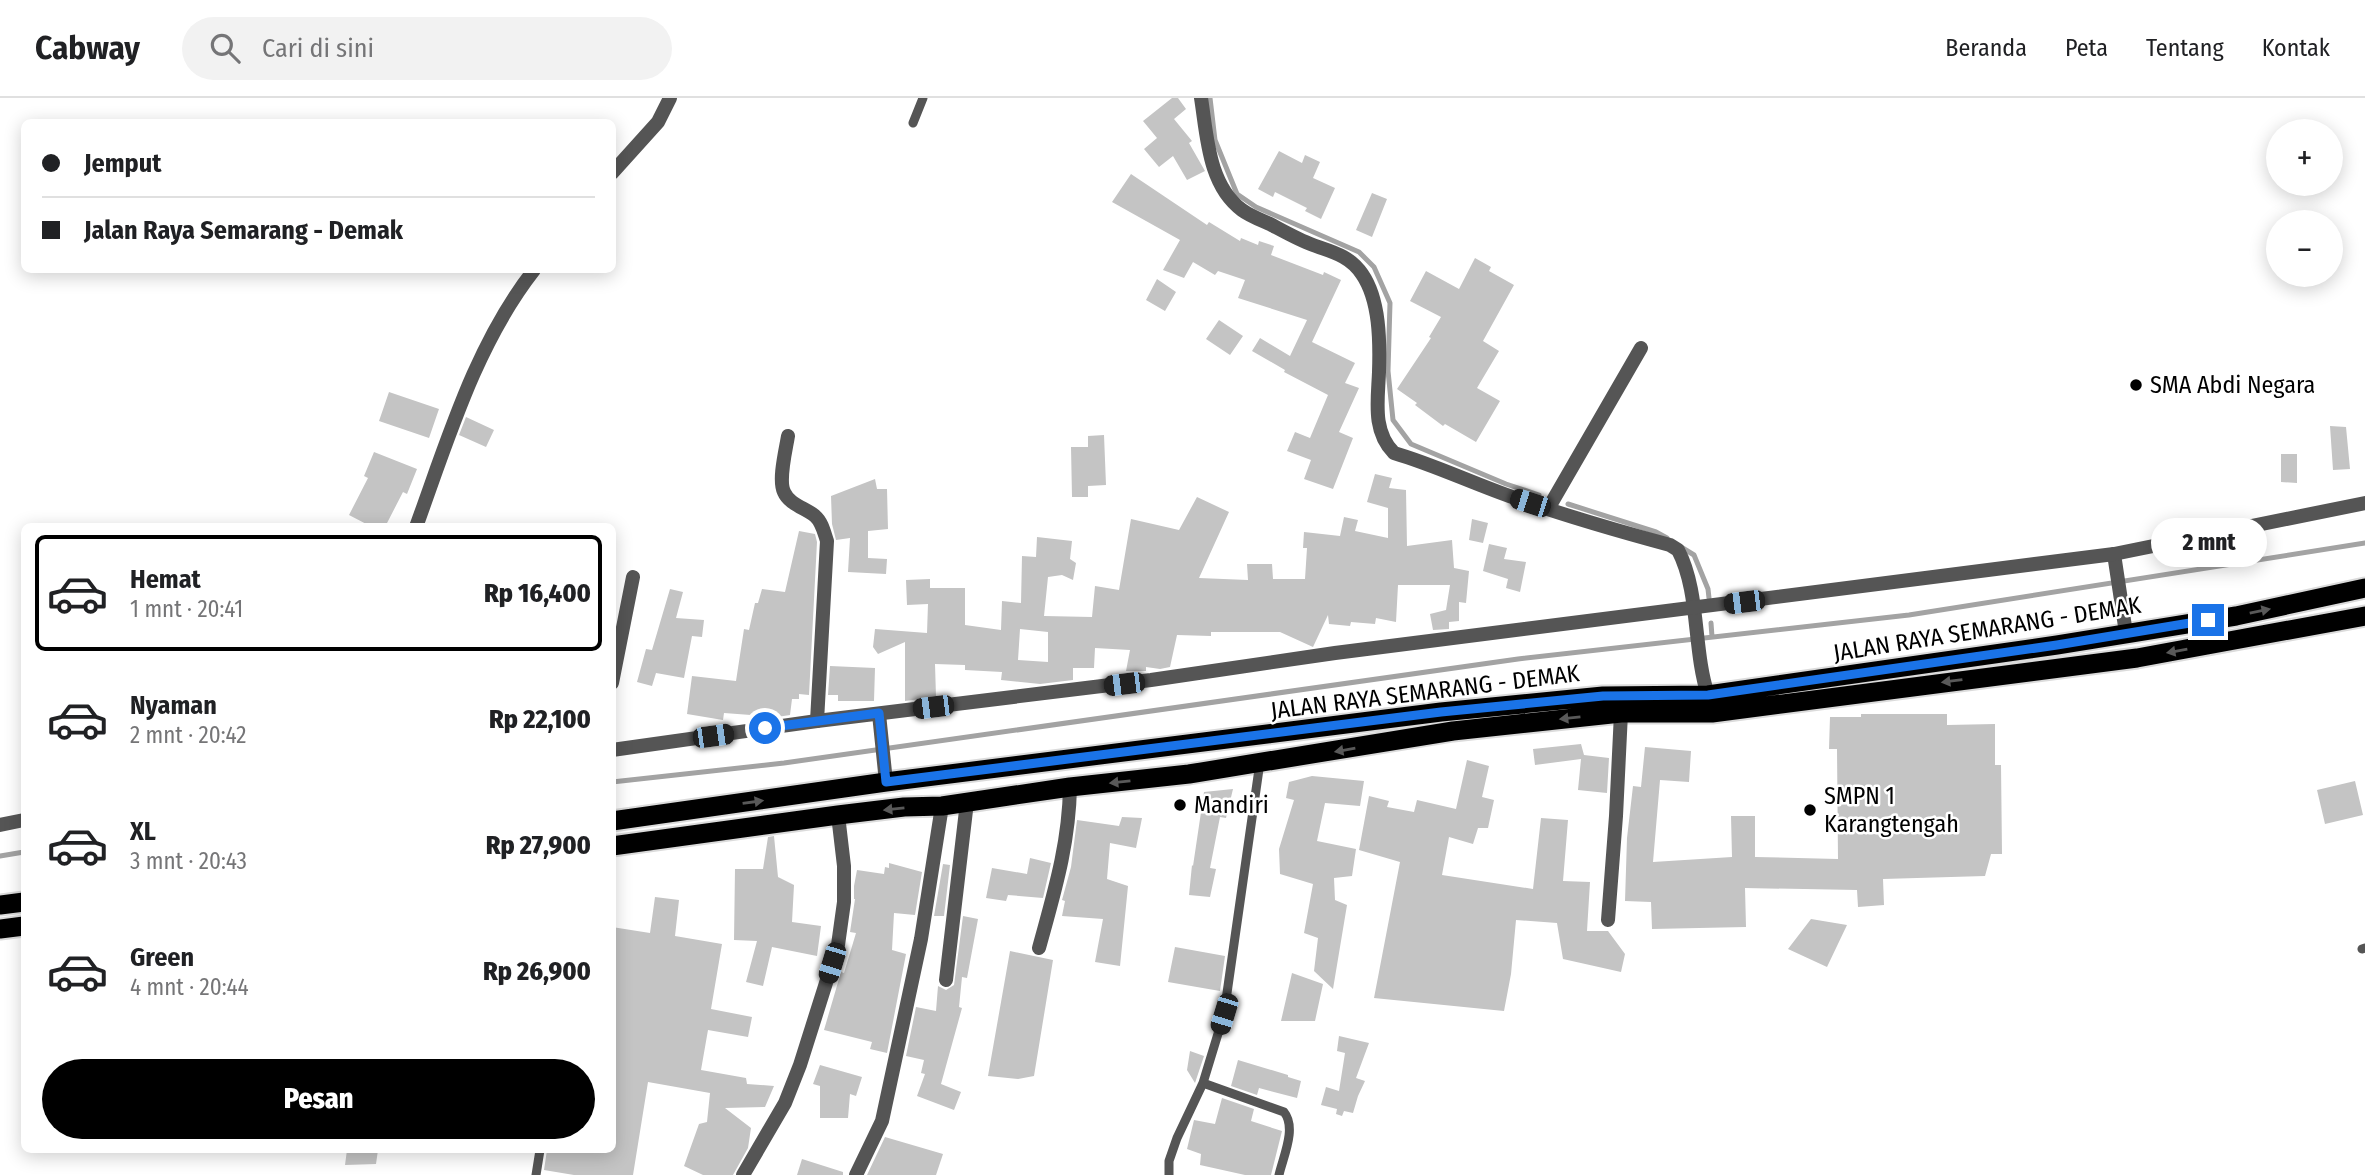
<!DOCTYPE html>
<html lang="id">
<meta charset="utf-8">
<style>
body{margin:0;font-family:"Fira Sans Condensed",sans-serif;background:#f2f2f2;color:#202124;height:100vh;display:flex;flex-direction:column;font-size:26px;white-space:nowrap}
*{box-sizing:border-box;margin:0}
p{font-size:23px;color:#757577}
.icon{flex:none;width:38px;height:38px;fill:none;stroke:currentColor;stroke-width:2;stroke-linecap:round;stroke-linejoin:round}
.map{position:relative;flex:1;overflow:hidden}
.drawer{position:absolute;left:21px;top:425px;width:595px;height:630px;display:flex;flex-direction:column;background:#fff;border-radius:10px;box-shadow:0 4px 18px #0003}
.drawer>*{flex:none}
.guide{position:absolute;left:21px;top:21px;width:595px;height:154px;border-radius:10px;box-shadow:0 4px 18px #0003;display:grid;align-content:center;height:154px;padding:0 21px;background:#fff}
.tools{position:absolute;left:2266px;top:21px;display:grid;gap:14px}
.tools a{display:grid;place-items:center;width:77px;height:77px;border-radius:50%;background:#fff;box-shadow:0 4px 18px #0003;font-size:35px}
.end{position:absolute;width:32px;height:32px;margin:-16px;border:9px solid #1a73e8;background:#fff;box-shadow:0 0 0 4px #fff}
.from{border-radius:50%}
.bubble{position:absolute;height:49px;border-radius:24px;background:#fff;box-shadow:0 4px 18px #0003;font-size:23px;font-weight:800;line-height:49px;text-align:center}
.car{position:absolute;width:21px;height:42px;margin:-21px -10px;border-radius:9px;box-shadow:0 0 5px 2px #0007;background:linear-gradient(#222 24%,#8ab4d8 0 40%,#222 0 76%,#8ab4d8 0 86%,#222 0)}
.guide b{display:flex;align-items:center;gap:24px;height:66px;font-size:26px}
.guide b+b{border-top:2px solid #e0e0e0}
.guide i{width:18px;height:18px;background:#202124}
ul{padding:12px 0 0;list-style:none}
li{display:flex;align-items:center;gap:21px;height:116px;margin:0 14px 10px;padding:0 7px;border:4px solid transparent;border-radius:10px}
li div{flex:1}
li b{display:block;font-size:26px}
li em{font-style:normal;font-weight:800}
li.on{border-color:#000}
li>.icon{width:63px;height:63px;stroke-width:1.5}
.primary-button{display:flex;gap:14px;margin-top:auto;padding:14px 21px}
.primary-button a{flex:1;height:80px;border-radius:42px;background:#000;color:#fff;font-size:28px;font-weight:800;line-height:80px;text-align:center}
header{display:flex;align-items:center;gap:42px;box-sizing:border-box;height:98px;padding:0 35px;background:#fff;border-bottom:2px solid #e0e0e0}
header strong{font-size:33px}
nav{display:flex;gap:38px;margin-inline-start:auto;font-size:24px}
.search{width:490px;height:63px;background:#f2f2f2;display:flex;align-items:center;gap:18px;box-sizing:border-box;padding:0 24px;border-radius:38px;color:#757577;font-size:26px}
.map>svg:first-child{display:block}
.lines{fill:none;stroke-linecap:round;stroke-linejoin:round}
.stream{stroke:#a3a3a3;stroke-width:5}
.building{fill:#c4c4c4;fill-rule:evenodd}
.trunk-casing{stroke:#dbdbdb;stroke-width:23}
.service{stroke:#555;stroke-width:9}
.minor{stroke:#555;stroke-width:14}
.tertiary{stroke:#555;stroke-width:14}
.trunk{stroke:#000;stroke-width:19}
.oneway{fill:#595959}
.route{stroke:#1a73e8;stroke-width:9}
.poi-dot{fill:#000;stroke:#fff;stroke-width:2.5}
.labels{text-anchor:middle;stroke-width:5;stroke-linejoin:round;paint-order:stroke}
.poi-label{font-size:24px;fill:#000;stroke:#fff;text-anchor:start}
.street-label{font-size:24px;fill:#000;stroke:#fff}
</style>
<header>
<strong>Cabway</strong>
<div class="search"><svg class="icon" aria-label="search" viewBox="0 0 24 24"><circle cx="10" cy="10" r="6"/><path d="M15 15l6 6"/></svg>Cari di sini</div>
<nav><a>Beranda</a><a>Peta</a><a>Tentang</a><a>Kontak</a></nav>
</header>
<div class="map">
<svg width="2365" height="1077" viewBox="0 0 2365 1077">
<rect width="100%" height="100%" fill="#fff"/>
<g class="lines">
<path class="stream" d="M1210,0L1215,42L1237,96L1256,109L1359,154L1374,169L1390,205L1388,273L1393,322L1411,346L1506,386L1539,397
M1568,406L1656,434L1667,440
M1681,449L1694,457L1708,491L1709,500
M1711,525L1712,539
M612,684L784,665L1518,561L1909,517L2365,445
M0,758L24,754"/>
</g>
<path class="building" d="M1172,0H1178L1186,11L1174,21L1192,43L1189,45L1205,73L1187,82L1173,58L1159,69L1144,51L1157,40L1143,23Z
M1279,53L1302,65L1305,57L1320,64L1313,80L1335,90L1321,121L1305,113L1307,110L1275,94L1273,99L1258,91Z
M1131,76L1207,127L1209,124L1240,143L1241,140L1258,147L1259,143L1274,148L1271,157L1323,177L1324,174L1341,182L1312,244L1355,265L1345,285L1359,290L1339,334L1353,340L1333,391L1304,381L1311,362L1287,353L1295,334L1310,340L1328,297L1284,274L1285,272L1252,253L1260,240L1290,258L1307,222L1238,200L1245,182L1218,173L1215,177L1193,164L1184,180L1163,172L1180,142L1112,104Z
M1372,95L1387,101L1372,139L1356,132Z
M1475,160L1491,169L1489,173L1514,187L1483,243L1499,253L1477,290L1500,303L1476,344L1445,326L1443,328L1415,307L1417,305L1397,291L1431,240L1429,239L1441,219L1410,203L1426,173L1459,191Z
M1157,181L1176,194L1165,213L1146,202Z
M1219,222L1243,238L1230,257L1206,241Z
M389,294L439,311L429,340L379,323Z
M466,319L494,332L486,349L459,337Z
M2330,328L2346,329L2350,371L2333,372Z
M1104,337L1106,387L1088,388V399H1072L1071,349H1088V338Z
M374,354L417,371L407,396L403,394L385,429H372L349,417L368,380L364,378Z
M2281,356H2297V385L2281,384Z
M1375,376L1392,380L1389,390L1406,392L1407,448L1452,442L1454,470L1469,473L1466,505L1459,504V523L1449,524V531L1433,532L1430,516L1446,512L1450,487H1398L1396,524L1376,520L1375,526L1351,524L1350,528L1329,526L1328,517L1313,549L1280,534H1211V538L1177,537L1170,569L1160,571L1146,569V573H1126L1130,552L1095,550L1094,570H1073V582L1040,586L1001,582L1002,574L965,572V567L935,566L936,599L905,603V544L878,556L873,549L875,531L927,535L928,506L907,507L906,482L930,481V490H965V527L1001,532L1002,503L1021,505L1022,458L1036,459L1037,439L1072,443L1070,461L1076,465L1073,482L1062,477L1048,479L1044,518L1092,519L1095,488L1119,492L1131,421L1179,432L1197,399L1229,414L1199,480L1248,482L1247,466H1272L1273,481H1305L1307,450H1303L1304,434L1340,438L1344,419L1358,422L1355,433L1388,440V410L1367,404ZM1020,531L1048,534V564L1018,562Z
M875,381L877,391H887L888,431L868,433V460L887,461L886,476L848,474L850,440L836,442L832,426L831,398Z
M1472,421L1488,425L1483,445L1469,442Z
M799,433L815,436L817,444L809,597L799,596V601H792L790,617L777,619L724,615L723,622L687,616L692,578L736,583L744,531L749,532L755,505H758L762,491L785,494Z
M1489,446L1507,450L1504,461L1526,464L1520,494L1506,490L1508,481L1483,473Z
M670,491L683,494L676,520L704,522L702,539L692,538L684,580L656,575L652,588L637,584L646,551L652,552Z
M830,568L875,570L874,603H838V597H828Z
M1861,616H1947V627L1995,626V667H2001L2002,756H1991L1985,778L1883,781L1884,807L1858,809L1857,792L1745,790L1746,829L1652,831L1651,804L1625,803L1627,740L1633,688L1641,689L1645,649L1691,653L1689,684L1660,682L1653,764L1732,759L1731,718H1755V759L1838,761L1837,651H1829L1830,619H1861Z
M1581,646L1584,657L1609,660L1607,695L1578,692L1581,661L1535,667L1533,651Z
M1467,662L1489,668L1482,699L1494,702L1488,730H1478L1473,746L1449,739L1442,777L1533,791L1541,720L1568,722L1563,783L1590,784L1587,833H1608L1625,856L1621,874L1563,861L1557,825L1516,822L1511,876L1504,913L1374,900L1400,764L1359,752L1369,698L1389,703L1387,709L1414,714L1417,702L1456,711Z
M1312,678L1364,683L1360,708L1325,705L1317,743L1356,751L1352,778L1334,780L1335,802L1347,807L1333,891L1314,873L1318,840L1304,835L1313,786L1280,776L1279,751L1294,702L1286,700L1289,684Z
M2355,683L2363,717L2325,726L2317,692Z
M1233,691L1226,720L1220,719L1210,770L1216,771L1210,799L1189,797L1192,767L1193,768L1204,694Z
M1122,719L1142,720L1136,750L1110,745L1107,781L1128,788L1120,868L1095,864L1103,821L1062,818L1065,803L1062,802L1071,769L1077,722L1119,728Z
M774,738L778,779L794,787L792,824L821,828L817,858L772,849L763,888L746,884L757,843L734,842L735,771H763L768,739Z
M1030,760L1051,765L1043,800L1008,797L1006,803L986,800L992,770L1027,776Z
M889,765L922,774L915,817L894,815L892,852L906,856L887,955L870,951L872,944L824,932L841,874L844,875L856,835L850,834L855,801H854V788L857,772L884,776L885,769L889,770Z
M943,766L950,767L944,818H934Z
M655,799L679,802L675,838L722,846L711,911L752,919L748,939L708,932L701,972L746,980L747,986L774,988L765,1009L725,1010L751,1030L748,1050L733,1077H703L684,1068L699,1026L707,1024L710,995L648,984L633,1077H574L544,1072L547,1052H612V829L650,835Z
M963,818L978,821L967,880L962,879L959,909L962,910L941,986L961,994L954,1012L917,998L925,976L921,975L924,962L906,958L916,909L936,913L938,888L946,892L954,887Z
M1811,821L1847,827L1827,869L1788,851Z
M1175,849L1225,858L1220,893L1168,884Z
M1010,853L1053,862L1034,978L1018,981L988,978Z
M1292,875L1323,886L1315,923H1281Z
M1339,938L1369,945L1356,980L1365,983L1358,998L1353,1015L1344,1013L1342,1018L1336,1016L1337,1011L1321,1007L1326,989L1339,993L1345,955L1337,953Z
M1190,953L1204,958L1195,985L1187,972Z
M1238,962L1288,977V979L1301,983L1297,1000L1259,990L1257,997L1231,988Z
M820,967L862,979L856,998L850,996L848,1020H820V988L813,986Z
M1222,1000L1254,1011L1251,1023L1282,1033L1271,1077H1245L1200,1067L1201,1056L1187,1051L1194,1022L1215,1026Z
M885,1039L943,1056L936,1077H867Z
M347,1052H378L376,1066L345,1067Z
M802,1061L843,1074V1077H797Z"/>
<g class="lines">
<defs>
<path id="trunk" d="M612,723L886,684L1441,614L1603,598L1708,597L2057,547L2236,518L2365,490
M612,748L838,717L904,709L942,708L1070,689L1189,676L1453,633L1621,615H1712L2137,560L2365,518
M0,807L24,804
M0,831L24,828"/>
</defs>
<use href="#trunk" class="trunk-casing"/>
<path class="service" d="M913,25L923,0
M2362,851L2365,850
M1203,985L1284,1014C1297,1030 1283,1059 1279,1077
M536,1077L540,1052
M1169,1077V1063L1177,1040L1203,985L1224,916L1260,664"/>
<path class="minor" d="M1201,0C1207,37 1208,87 1242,112C1250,118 1261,122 1270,126C1285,134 1299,142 1313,147C1333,154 1350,158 1362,176C1380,202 1380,244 1379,274C1378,302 1372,333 1394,355C1435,367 1474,386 1515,400C1566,418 1618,433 1670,447L1678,452C1700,494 1693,552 1708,597
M612,75L658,24L670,0
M788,338C786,351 778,382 784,394C789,406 805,410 815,418C822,424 824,434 827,443L817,623
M1548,411L1641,250
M416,429C448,341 476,246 534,172
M2114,456L2126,535
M612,585L633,479
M879,616L886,684
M1608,822L1616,718L1621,615
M1039,850C1054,795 1069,747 1070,689
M946,882L967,704
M743,1077L785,1005L800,967L838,847L844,804V768L838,717
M856,1077L882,1023L921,841L942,708"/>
<path class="tertiary" d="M612,652L817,623L1151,582L1335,555L2114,456L2365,405
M0,727L24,722"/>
<use href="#trunk" class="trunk"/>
</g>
<defs><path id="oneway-solid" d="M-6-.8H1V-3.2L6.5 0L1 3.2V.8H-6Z" transform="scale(1.75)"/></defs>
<g class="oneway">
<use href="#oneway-solid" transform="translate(2260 513) rotate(-12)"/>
<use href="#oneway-solid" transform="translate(2177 553) rotate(170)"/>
<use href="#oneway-solid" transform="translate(1952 583) rotate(173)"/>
<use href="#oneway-solid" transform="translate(1570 620) rotate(174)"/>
<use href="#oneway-solid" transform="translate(1345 652) rotate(170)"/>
<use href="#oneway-solid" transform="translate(1120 684) rotate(174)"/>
<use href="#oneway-solid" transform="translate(753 704) rotate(-8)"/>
<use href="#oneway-solid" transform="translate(894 711) rotate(174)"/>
</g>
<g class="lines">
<path class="route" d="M765,630L879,615L886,684L1441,614L1603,598L1708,597L2057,547L2208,522"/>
</g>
<g class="poi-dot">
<circle cx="2136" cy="287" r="7"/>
<circle cx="1180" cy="707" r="7"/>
<circle cx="1810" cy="712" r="7"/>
</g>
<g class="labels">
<g class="poi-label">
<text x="2150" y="295">SMA Abdi Negara</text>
<text x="1824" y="706">SMPN 1<tspan x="1824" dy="28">Karangtengah</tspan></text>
<text x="1194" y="715">Mandiri</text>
</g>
<g class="street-label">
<text transform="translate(1987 531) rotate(-9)" y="8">JALAN RAYA SEMARANG - DEMAK</text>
<text transform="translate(1425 594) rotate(-7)" y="8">JALAN RAYA SEMARANG - DEMAK</text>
</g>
</g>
</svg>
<div class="tools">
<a>+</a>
<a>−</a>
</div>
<i class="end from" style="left:765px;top:630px"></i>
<i class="end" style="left:2208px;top:522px"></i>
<div class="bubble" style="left:2151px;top:420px;width:116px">2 mnt</div>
<i class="car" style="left:1530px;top:405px;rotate:288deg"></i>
<i class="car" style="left:1744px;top:504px;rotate:263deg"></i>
<i class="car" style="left:1124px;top:586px;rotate:263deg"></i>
<i class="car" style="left:933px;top:609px;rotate:263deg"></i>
<i class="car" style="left:713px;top:638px;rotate:82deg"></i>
<i class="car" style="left:832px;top:865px;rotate:197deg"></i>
<i class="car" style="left:1224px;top:916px;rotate:197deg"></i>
<div class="guide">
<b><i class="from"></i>Jemput</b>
<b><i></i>Jalan Raya Semarang - Demak</b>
</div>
<section class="drawer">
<ul>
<li class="on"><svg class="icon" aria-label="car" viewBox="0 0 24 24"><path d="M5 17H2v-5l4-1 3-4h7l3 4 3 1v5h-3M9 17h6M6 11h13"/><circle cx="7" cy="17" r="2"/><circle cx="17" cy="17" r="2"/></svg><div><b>Hemat</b><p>1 mnt · 20:41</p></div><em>Rp 16,400</em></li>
<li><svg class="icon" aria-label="car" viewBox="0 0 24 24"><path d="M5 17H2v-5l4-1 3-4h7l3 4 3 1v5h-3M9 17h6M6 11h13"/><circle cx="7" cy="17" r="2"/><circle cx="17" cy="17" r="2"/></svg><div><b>Nyaman</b><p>2 mnt · 20:42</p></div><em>Rp 22,100</em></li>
<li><svg class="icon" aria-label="car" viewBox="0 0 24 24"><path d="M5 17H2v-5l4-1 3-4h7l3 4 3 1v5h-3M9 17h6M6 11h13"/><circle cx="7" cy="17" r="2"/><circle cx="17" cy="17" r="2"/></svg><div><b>XL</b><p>3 mnt · 20:43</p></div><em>Rp 27,900</em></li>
<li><svg class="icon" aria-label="car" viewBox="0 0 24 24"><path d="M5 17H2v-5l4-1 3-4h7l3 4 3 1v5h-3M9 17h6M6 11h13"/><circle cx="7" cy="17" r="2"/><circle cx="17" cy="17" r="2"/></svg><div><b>Green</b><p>4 mnt · 20:44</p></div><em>Rp 26,900</em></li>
</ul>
<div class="primary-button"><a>Pesan</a></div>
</section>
</div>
